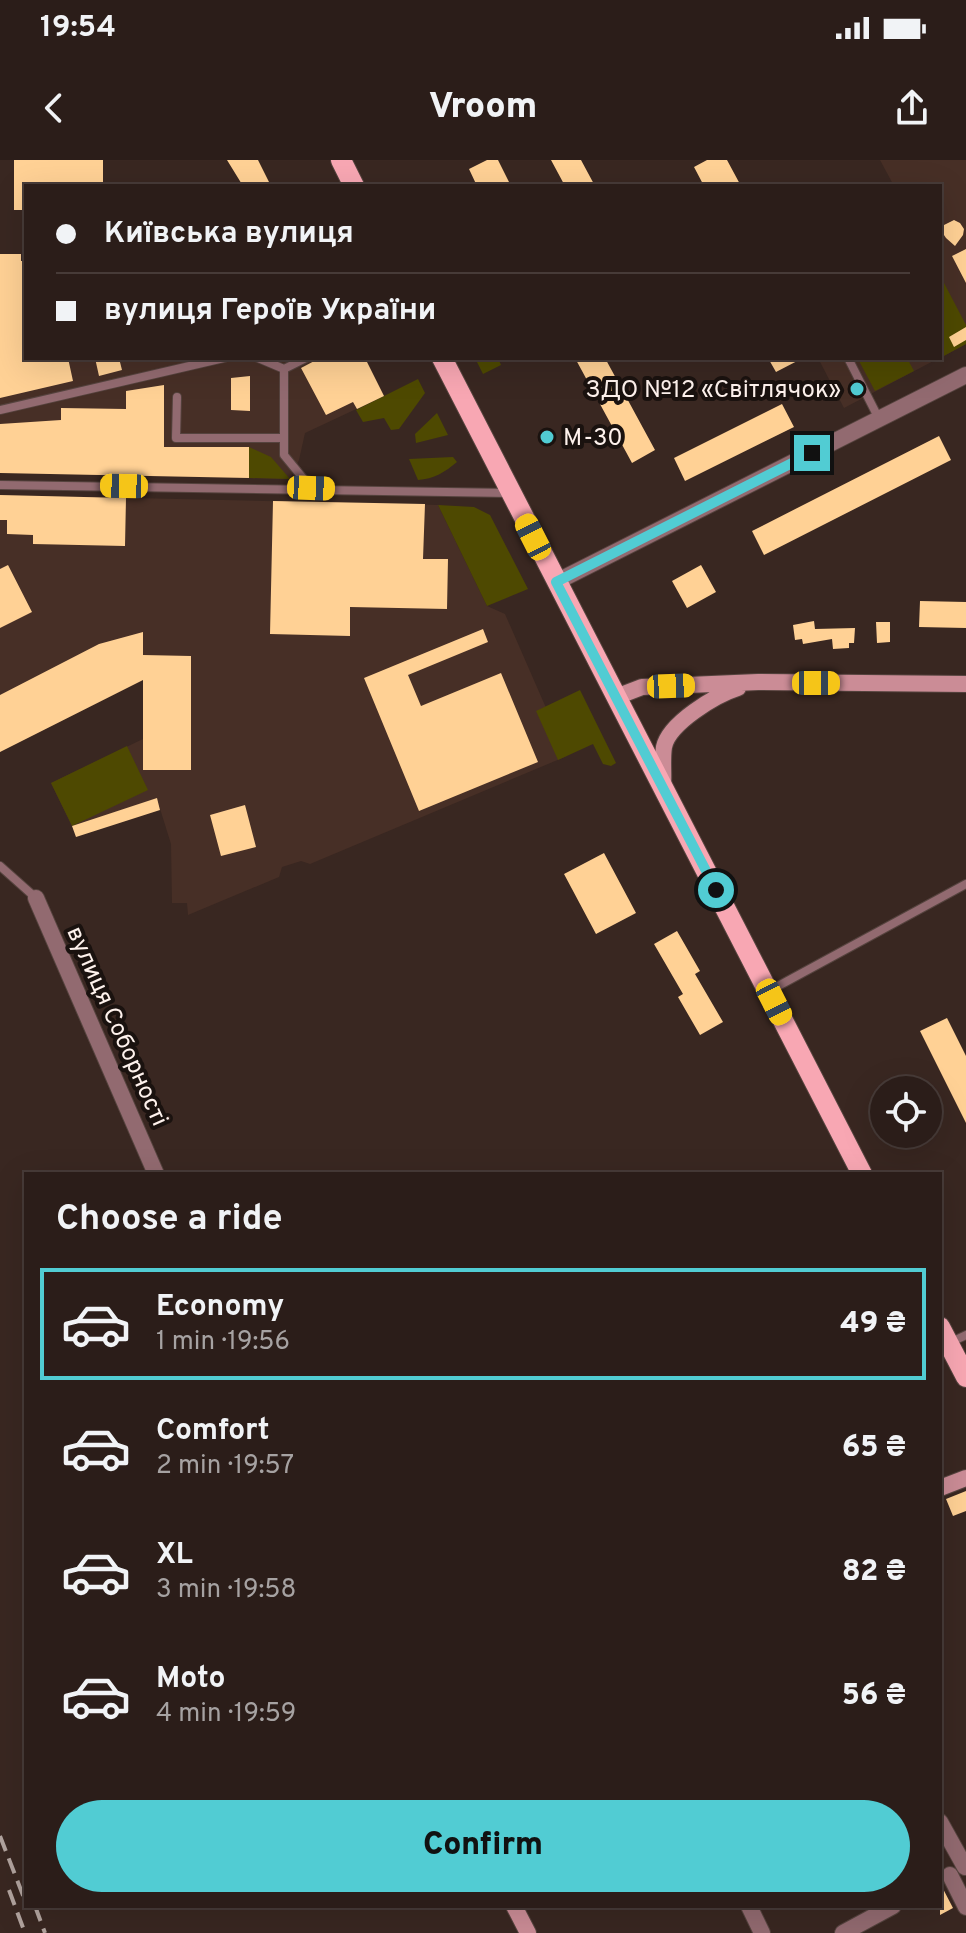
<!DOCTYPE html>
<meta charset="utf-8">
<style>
body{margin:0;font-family:Overpass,sans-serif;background:#332622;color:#f1f3f6;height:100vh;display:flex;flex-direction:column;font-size:30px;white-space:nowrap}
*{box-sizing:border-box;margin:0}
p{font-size:26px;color:#a6a2a2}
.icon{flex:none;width:44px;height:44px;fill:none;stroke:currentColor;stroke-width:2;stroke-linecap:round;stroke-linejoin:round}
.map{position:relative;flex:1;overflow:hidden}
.details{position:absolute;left:24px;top:1012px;width:918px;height:736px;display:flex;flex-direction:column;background:#2b1d19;border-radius:0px;box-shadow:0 8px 32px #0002,0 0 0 2px #473b38}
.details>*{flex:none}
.guide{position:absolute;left:24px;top:24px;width:918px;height:176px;border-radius:0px;box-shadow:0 8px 32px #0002,0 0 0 2px #473b38;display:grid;align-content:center;height:176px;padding:0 32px;background:#2b1d19}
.fabs{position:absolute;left:870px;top:916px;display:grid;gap:16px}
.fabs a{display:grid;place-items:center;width:72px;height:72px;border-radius:50%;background:#2b1d19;box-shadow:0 8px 32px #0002,0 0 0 2px #473b38;font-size:40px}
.end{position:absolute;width:36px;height:36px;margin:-18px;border:10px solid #51ccd3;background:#111;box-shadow:0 0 0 4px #111}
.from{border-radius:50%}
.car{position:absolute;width:24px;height:48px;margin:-24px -12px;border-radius:10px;box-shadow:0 0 6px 2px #0007;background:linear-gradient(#f5c518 24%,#345 0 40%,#f5c518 0 76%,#345 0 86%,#f5c518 0)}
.guide b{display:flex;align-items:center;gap:28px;height:76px;font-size:30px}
.guide b+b{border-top:2px solid #473b38}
.guide i{width:20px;height:20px;background:#f1f3f6}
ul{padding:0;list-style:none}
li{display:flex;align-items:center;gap:24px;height:112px;margin:0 16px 12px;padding:0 16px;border:4px solid transparent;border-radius:0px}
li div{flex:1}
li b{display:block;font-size:30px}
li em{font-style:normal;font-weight:800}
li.current{border-color:#51ccd3}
li>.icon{width:72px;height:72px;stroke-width:1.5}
h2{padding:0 32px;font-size:36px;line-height:96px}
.cta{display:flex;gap:16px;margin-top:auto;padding:16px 32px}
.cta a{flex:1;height:92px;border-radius:48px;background:#51ccd3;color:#111;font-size:32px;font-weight:800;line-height:92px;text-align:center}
.status{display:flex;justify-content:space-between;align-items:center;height:56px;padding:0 40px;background:#2b1d19;direction:ltr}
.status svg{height:22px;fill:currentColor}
header{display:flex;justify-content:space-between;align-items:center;height:104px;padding:0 32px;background:#2b1d19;font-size:36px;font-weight:800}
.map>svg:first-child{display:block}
.built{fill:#472f26}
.green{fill:#4e4901}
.building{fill:#ffd195}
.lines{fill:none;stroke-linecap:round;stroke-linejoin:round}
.lane-casing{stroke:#55433e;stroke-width:10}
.street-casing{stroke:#55433e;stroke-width:18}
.secondary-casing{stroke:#55433e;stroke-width:18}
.primary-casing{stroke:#55433e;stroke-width:22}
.lane{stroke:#926a70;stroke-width:8}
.street{stroke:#926a70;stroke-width:16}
.secondary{stroke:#cb8c96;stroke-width:16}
.primary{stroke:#f8a7b3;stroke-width:20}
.rail{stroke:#b1a39e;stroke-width:4;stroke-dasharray:16 8;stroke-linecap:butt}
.route{stroke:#51ccd3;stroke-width:10}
.poi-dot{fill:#51ccd3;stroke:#1a120f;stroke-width:3}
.labels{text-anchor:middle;stroke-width:8;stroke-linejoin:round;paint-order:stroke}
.poi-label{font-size:24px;fill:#fef2ed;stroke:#1a120f;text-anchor:end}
.street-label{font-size:24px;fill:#fef2ed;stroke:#1a120f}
</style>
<div class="status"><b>19:54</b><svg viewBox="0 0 49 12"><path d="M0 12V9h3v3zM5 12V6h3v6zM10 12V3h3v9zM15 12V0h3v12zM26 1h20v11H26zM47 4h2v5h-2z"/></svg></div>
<header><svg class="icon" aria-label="back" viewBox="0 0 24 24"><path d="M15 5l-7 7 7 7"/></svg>Vroom<svg class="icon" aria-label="share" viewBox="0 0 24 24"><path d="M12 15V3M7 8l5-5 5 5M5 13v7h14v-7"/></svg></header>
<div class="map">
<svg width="966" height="1773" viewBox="0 0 966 1773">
<rect width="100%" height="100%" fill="#392721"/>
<path class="built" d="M880,0H966V184L940,198V26H894Z
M0,94L26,198H365L384,236L305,273L299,300L290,319L0,313Z
M818,198H939L844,248Z
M0,335L438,345L487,446L505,454L567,596L310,704L301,701L282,707L279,717L188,755L187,743H172L171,684L157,639L72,666L51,623L143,579V520L0,592Z"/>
<path class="green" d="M943,121L966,165V184L940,198V123Z
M475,198H498L501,205L483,214Z
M864,198H907L914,211L875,231L859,201Z
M418,219L425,233L399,269L391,270L384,258L363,262L356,250Z
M437,253L448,275L416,283L415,274Z
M249,287L271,297L290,319L249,318Z
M453,297L457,302C445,312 434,319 418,320L409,299Z
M438,345L474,347L490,355L528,429L487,446Z
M580,530L616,603L611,606L603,604L593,584L558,600L536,551Z
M127,586L148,630L72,666L51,623Z"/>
<path class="building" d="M14,0H103V26H26V50H14Z
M227,0H258L271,26H243Z
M487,0H498L511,26H477L469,9Z
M551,0H581L595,26H565Z
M707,0H727L741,26H704L694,7Z
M954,60L960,63L964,69L963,75L955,86L946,78L942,72L944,65Z
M966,89V123L952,96Z
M0,94H21V101H26V198H68L73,221L0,238Z
M966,167V180L954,187L949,177Z
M95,198H119L122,210L99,216Z
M320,198H365L384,236L357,249L353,242L326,255L301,208Z
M575,198H605L655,290L632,303Z
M768,198H803L776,212Z
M250,216V251L231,250V218Z
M164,225V287H249V318L0,313V264L61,260V248L126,249V231Z
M782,244L794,267L685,321L674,298Z
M939,276L951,300L764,395L752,371Z
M0,335L126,338L125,386L33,384V375L7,374V360H0Z
M273,341L425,344L423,399H448L447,449L350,447V476L270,474Z
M8,405L32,452L0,468V409Z
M701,405L716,432L687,448L672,421Z
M920,441L966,442V468L919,467Z
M814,461L815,469L855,468L854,483H849V488L833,489L832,479L803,484L802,479L795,480L793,465Z
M876,462H890V482L877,483Z
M483,469L488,482L408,515L421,546L501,513L538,602L419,651L364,518Z
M143,472V495L191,496V610H143V520L0,592V535L99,484Z
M157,638L160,650L76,677L72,666Z
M245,645L256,687L221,696L210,655Z
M604,693L636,753L596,774L564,714Z
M677,771L700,811L695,814L723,862L700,875L678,837L683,834L654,784Z
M947,858L966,896V963L920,871Z
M966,1331V1351L953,1356L946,1339Z
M940,1723L953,1748L940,1755Z"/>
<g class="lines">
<defs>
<path id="lane" d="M258,198L284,209
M306,198L284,209V295L311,328
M848,198L879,259
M177,237L176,278H284
M0,250L224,198
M0,325L510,333
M0,706L36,738
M769,831L966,724
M949,1183L966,1175"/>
<path id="street" d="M556,422L966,215
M36,738L156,1014
M940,1662L965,1707
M950,1715L966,1747
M749,1746L762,1773
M843,1773L893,1746"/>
<path id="secondary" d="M616,537L642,527L758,522L966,524
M663,627C664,614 662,600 664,587C669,563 716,535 738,528
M940,1328L966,1318
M514,1746L528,1773"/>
<path id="primary" d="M341,0L354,26
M442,198L862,1014
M940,1167L966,1217"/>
</defs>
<use href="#lane" class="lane-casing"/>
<use href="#street" class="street-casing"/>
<use href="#secondary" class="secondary-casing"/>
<use href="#primary" class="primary-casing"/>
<use href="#lane" class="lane"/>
<use href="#street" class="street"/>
<use href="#secondary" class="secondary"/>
<use href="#primary" class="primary"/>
<path class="rail" d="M0,1676L26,1743
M9,1730L25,1773
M35,1746L45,1773"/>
</g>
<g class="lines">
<path class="route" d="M716,730L556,422L812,293"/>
</g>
<g class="poi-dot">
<circle cx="857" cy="229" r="8"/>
<circle cx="547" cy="277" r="8"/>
</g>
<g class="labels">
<g class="poi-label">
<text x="841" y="237">ЗДО №12 «Світлячок»</text>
<text x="563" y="285" text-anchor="start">М-30</text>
</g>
<g class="street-label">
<text transform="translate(118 866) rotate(66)" y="8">вулиця Соборності</text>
</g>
</g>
</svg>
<div class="fabs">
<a><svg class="icon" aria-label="locate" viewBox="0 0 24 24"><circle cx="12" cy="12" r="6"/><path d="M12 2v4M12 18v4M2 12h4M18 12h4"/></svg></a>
</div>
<i class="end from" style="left:716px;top:730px"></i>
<i class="end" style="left:812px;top:293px"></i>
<i class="car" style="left:124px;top:326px;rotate:271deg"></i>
<i class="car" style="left:311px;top:328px;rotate:92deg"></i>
<i class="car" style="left:533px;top:377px;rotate:333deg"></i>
<i class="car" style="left:816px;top:523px;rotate:90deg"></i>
<i class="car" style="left:671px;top:526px;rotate:88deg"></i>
<i class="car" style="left:774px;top:842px;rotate:153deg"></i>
<div class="guide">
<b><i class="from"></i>Київська вулиця</b>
<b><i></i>вулиця Героїв України</b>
</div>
<section class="details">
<h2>Choose a ride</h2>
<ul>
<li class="current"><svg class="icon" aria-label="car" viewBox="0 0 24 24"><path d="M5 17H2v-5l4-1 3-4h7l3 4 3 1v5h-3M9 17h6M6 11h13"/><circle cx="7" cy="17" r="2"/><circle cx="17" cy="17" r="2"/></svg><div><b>Economy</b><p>1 min · 19:56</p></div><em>49 ₴</em></li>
<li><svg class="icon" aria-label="car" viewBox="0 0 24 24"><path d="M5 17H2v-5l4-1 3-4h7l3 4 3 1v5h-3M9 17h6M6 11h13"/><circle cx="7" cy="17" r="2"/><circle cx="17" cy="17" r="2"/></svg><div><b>Comfort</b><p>2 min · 19:57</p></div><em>65 ₴</em></li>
<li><svg class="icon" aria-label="car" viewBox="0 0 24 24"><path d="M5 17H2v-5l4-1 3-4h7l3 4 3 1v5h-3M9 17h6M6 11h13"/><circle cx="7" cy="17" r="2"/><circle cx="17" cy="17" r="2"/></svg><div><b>XL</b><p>3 min · 19:58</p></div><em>82 ₴</em></li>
<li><svg class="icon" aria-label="car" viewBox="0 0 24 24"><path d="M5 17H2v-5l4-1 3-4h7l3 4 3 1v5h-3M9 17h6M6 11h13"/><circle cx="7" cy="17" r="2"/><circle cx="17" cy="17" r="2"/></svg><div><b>Moto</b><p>4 min · 19:59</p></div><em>56 ₴</em></li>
</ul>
<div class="cta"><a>Confirm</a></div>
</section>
</div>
